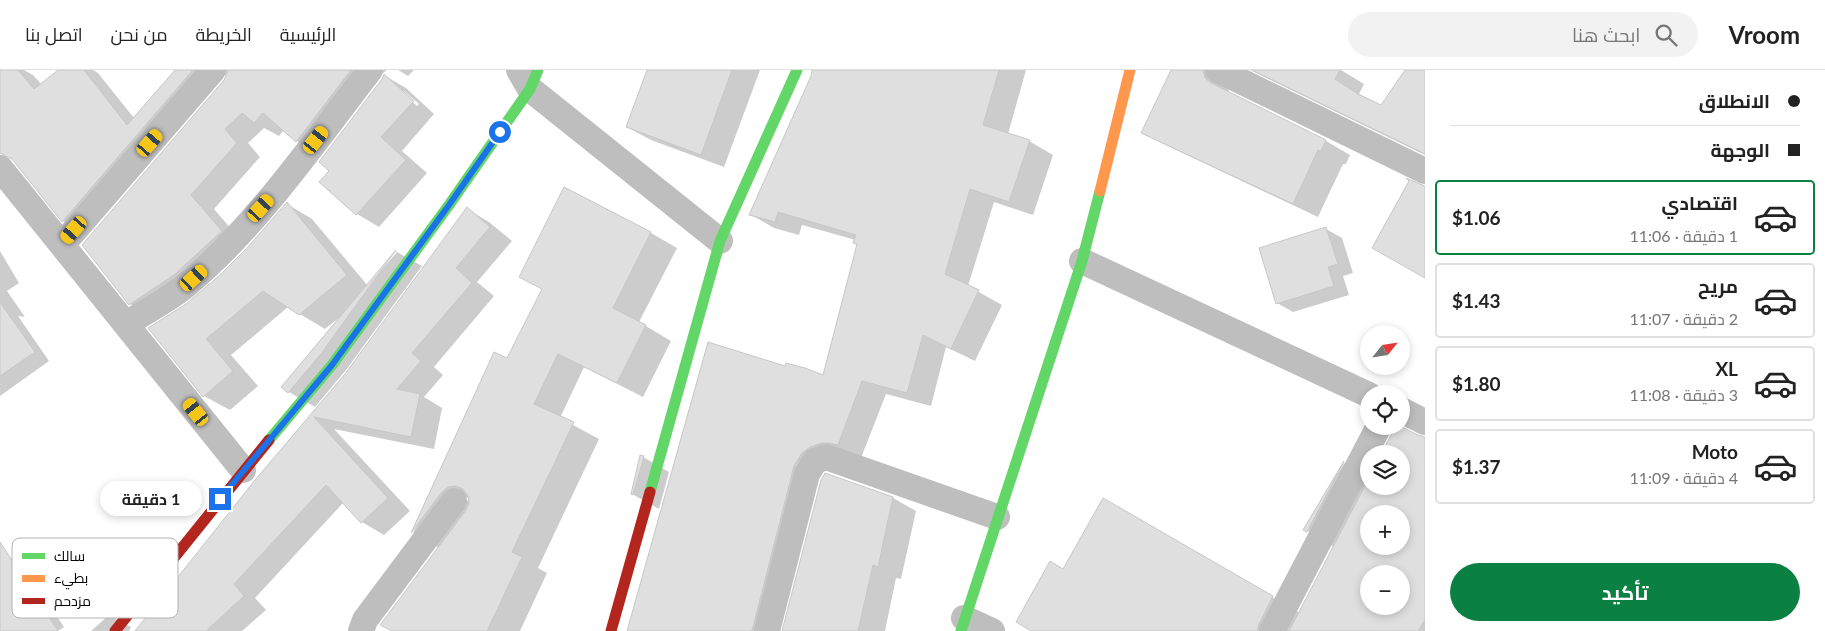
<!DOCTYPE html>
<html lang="ar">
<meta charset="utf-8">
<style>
body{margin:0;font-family:Lato,Cairo,sans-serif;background:#f2f2f2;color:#222;direction:rtl;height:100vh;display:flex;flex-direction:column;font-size:19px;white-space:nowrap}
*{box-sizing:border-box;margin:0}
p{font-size:16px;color:#767676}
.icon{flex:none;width:28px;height:28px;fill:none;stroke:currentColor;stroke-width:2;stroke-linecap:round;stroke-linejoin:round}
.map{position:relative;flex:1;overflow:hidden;direction:ltr}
.panel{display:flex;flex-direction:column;background:#fff;width:400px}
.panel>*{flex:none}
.banner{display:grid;align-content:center;height:110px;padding:0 25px;background:#fff}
.needle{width:32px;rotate:60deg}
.fabs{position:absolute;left:1360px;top:255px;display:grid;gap:10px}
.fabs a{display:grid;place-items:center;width:50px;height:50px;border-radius:50%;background:#fff;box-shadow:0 2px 8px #0003;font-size:25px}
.end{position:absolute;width:22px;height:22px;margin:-11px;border:6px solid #1a73e8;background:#fff;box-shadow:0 0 0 2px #fff}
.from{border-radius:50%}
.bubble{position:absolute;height:35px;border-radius:18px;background:#fff;box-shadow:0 2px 8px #0003;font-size:16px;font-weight:700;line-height:35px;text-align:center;direction:rtl}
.car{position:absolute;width:15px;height:30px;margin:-15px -8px;border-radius:6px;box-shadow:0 0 4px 1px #0007;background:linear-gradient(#f5c518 24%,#345 0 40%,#f5c518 0 76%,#345 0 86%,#f5c518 0)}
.banner b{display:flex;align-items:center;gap:18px;height:48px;font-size:19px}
.banner b+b{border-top:1px solid #e0e0e0}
.banner i{width:12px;height:12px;background:#222}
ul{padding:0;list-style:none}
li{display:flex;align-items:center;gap:15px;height:75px;margin:0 10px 8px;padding:0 15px;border:2px solid #e0e0e0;border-radius:5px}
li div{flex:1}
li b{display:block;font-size:19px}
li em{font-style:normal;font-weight:700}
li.selected{border-color:#0b8043}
li>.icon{width:45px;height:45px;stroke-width:1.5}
.cta{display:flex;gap:10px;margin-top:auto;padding:10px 25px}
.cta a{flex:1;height:58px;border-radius:30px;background:#0b8043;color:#fff;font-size:20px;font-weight:700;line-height:58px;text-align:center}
header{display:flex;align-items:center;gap:30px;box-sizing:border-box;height:70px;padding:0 25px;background:#fff;border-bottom:1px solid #e0e0e0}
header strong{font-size:24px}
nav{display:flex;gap:28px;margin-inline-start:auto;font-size:18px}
.search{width:350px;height:45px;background:#f2f2f2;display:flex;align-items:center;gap:12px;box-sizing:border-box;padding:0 18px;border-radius:28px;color:#767676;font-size:19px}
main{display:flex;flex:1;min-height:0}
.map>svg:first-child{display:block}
.shadow{fill:#0003;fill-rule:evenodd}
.building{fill:#dfdfdf;stroke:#c7c7c7;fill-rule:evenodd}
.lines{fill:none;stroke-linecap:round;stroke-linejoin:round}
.street{stroke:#bebebe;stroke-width:26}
.fast{stroke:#63d668;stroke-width:11}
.slow{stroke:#ff974d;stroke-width:11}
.jam{stroke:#b3261e;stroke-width:11}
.route{stroke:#1a73e8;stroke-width:6}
.key{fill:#fff;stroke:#b2b2b2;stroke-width:1}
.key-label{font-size:14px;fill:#000}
</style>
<header>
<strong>Vroom</strong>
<div class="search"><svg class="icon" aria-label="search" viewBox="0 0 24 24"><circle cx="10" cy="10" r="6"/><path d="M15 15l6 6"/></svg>ابحث هنا</div>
<nav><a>الرئيسية</a><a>الخريطة</a><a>من نحن</a><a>اتصل بنا</a></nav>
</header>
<main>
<section class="panel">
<div class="banner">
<b><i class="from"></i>الانطلاق</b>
<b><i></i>الوجهة</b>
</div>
<ul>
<li class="selected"><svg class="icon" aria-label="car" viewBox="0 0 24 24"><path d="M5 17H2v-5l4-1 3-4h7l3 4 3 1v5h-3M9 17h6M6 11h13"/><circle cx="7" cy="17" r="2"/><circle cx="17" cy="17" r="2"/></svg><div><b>اقتصادي</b><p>1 دقيقة · 11:06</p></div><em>$1.06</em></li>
<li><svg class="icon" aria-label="car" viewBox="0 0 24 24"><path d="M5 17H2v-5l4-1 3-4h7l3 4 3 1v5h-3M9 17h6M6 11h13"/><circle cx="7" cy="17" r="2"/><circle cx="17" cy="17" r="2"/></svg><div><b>مريح</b><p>2 دقيقة · 11:07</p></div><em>$1.43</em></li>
<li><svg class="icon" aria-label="car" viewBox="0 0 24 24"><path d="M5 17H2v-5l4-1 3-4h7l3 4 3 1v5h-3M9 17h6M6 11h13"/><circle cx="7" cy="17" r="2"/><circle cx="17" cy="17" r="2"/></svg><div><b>XL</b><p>3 دقيقة · 11:08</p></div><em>$1.80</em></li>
<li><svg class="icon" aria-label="car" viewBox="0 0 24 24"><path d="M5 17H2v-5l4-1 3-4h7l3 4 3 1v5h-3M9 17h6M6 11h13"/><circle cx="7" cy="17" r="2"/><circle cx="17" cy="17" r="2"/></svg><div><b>Moto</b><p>4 دقيقة · 11:09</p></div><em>$1.37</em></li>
</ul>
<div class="cta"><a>تأكيد</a></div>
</section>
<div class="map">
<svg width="1425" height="561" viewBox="0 0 1425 561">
<rect width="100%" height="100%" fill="#fff"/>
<path class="shadow" d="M0,0H24L33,5L42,15L60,0H93L98,3L134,48L176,0H387L382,4L321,85L297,71L284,60L279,66L264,58L248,73L260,87L214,139L245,175L154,247L130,234L230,0L226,4L87,164L63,151L14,90L0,81Z
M398,0H414L408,6Z
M648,0H760L724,97L651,70L627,57Z
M813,0H1026L1008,64L1029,71L1053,85L1033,145L994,132L968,216L1002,235L975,291L946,277L931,336L886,324L861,388L826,396L816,414L778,561H629L786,297L823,307L858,174L856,170L802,155L799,165L774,158L750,144L812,7Z
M1172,0H1238L1227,16L1230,24L1326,71L1350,85L1346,94H1343L1318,147L1168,76L1143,62Z
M1250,0H1341L1364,14L1359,24L1381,36L1407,0H1425V85Z
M385,6L406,18L434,44L402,81L427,103L379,157L357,144L321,112L330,101ZM404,21L419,34L417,36L403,23Z
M287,134L312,149L368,216L397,182L422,196L346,300L315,337L289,322L341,248L340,247L325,259L288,237L231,285L258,316L230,340L204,326L187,235L221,205L248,179Z
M467,139L489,152L512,171L477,212L494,226L434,297L443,305L424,327L442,338L434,379L334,359L410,441L384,465L362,452L344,432L255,528L266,540L242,561H137L346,305Z
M1326,159L1342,168L1353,203L1343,206L1349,225L1293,242L1277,233Z
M651,163L677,178L639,252L671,271L643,327L584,297L560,348L599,369L538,498L547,503L520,561H392L382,555L439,478L413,463L495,284L507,289ZM461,424L470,429V432L461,427Z
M0,181L19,213L7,221L25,247L18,246L49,291L0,326Z
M1401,344L1406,355L1399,357L1418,367L1425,368V561H1033L1064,500L1103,430L1300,543L1334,477L1305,459L1344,393L1369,407V416H1401V384L1394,363V356H1401ZM1369,444H1401V476H1369ZM1369,504H1401V536H1369Z
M643,387L669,402L659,439L632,424Z
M826,405L893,428L916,441L901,509L896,508L885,561H784Z
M10,488L25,497L64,557L58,561H0V494Z
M109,545L131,557L129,561H91Z"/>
<path class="building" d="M0,0H18L34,19L58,0H84L127,55L175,0H193L62,152L12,89L0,83Z
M228,0H351L296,72L263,43L254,53L242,43L225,59L237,73L191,125L222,161L174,205L129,235L82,175L224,10Z
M647,0H732L701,85L626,57Z
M812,0H999L983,55L1030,70L1009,132L970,119L945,204L979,220L951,279L923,265L907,323L862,311L838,375L830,373H822L810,377L802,383L794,396L752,561H627L708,272L785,296L786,293L805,298L823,305L857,174L853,173L856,165L778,142L775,152L749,145L811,6Z
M1171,0H1203L1205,8L1211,13L1326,70L1321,81L1318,80L1293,134L1141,63Z
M1252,0H1340L1335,9L1358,24L1381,35L1405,0H1425V84Z
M384,4L414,31L381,67L406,90L356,145L319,112L329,101L319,92L382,9Z
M1406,108L1425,116V208L1372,178L1409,111Z
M564,117L651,162L613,238L646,255L617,313L558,284L534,334L574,352L512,482L522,487L487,561H392L380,555L466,440L469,433L468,426L463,419L456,416L448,417L442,422L411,463L494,282L507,288L542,219L519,207Z
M287,132L347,205L299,245L263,221L206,269L233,301L203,327L148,258L186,234L221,204L247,178Z
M467,137L490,157L456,198L472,213L412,283L421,291L397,319L420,324L411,367L314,347L388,428L361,453L326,415L234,514L244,526L206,561H135L255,410L345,304Z
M1326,157L1338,194L1328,197L1334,216L1276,234L1259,178Z
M396,180L320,285L288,323L281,317Z
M0,232L35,282L0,306Z
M1394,356H1400L1418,365L1425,367V550L1418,561H1289L1369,408V416H1401V384H1381L1392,363ZM1369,444H1401V476H1369ZM1369,504H1401V536H1369Z
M640,385L644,386L633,425L631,424Z
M1344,391L1307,462L1303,460Z
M825,403L893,427L878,497L873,495L858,561H782L821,410Z
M1103,428L1273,526L1259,554L1257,561H1031L1016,552L1050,491L1063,499Z
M0,472L58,561H0Z"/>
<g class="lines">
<path class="street" d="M519,0L530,19L720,171
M1218,0L1425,101
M0,98L243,400
M62,175L213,0
M1082,191L1369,325
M126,254C145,242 166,231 184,217C257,156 312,75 370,0
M1401,340L1425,352
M964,548L992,561
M361,561L365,550L454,431
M767,561L807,404L815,391L826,387L997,447
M1272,561L1379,356"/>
<path class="fast" d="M269,370L332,295L449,135L530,19L538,0
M650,422L720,171L797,0
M961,561L1082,191L1100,121"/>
<path class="slow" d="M1100,121L1130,0"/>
<path class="jam" d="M115,561L269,370
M611,561L650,422"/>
</g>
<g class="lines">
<path class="route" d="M220,429L332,295L449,135L500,62"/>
</g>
<rect x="12" y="468" width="166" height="80" rx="8" class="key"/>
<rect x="22" y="483" width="23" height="6" fill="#63d668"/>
<rect x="22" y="505" width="23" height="7" fill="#ff974d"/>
<rect x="22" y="528" width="23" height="6" fill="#b3261e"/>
<g class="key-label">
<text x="54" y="491">سالك</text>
<text x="54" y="513">بطيء</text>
<text x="54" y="536">مزدحم</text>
</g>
</svg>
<div class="fabs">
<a><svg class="needle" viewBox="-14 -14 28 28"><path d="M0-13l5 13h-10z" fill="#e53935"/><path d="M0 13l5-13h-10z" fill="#767676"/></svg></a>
<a><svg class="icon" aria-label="locate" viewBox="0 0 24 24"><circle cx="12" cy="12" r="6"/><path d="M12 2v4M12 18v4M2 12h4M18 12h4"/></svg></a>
<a><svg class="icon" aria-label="layers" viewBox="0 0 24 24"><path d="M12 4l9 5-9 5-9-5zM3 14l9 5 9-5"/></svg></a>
<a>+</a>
<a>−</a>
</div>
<i class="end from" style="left:500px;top:62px"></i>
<i class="end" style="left:220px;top:429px"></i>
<div class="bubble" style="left:100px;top:411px;width:102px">1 دقيقة</div>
<i class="car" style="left:316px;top:70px;rotate:38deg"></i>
<i class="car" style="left:150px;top:73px;rotate:41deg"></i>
<i class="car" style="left:261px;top:138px;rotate:42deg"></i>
<i class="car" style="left:74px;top:160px;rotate:221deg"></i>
<i class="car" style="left:194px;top:208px;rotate:48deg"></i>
<i class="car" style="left:196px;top:342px;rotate:321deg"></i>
</div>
</main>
